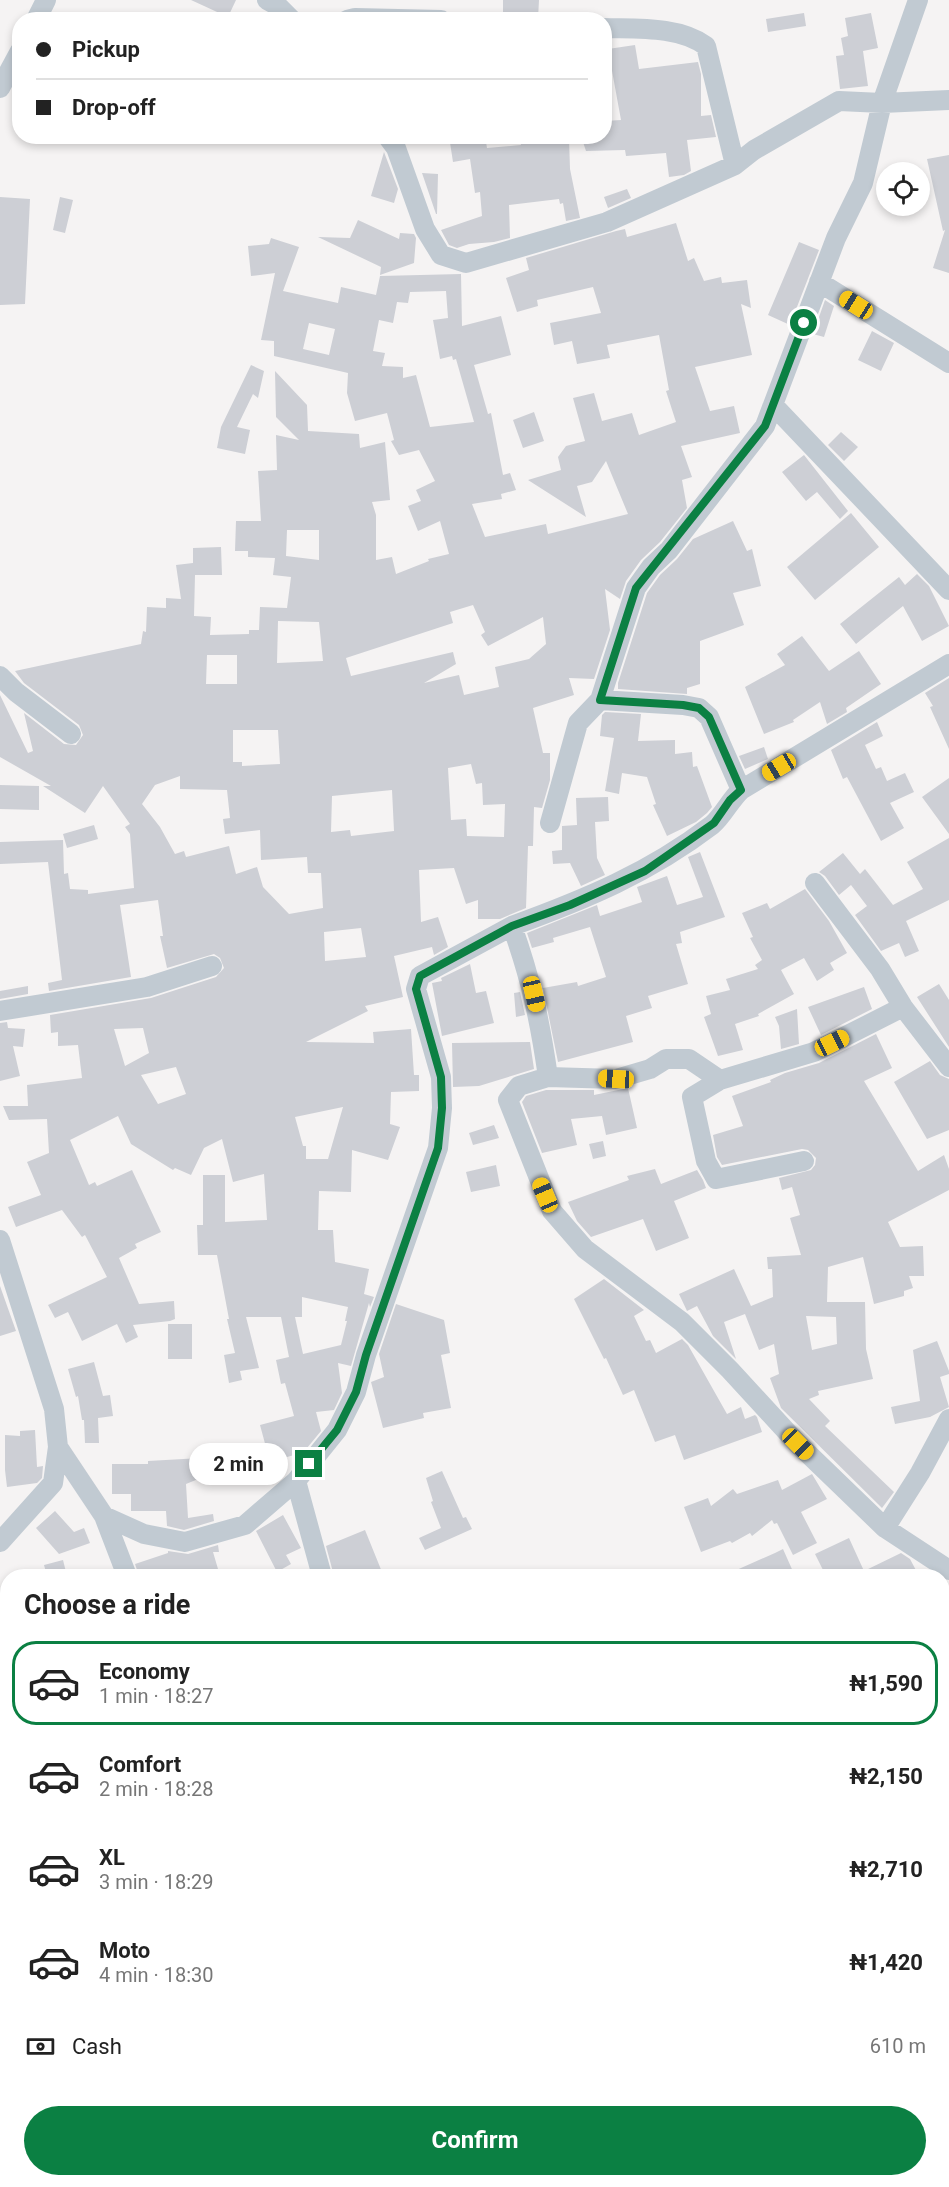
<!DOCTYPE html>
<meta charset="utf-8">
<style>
body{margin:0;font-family:Roboto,sans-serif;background:#f6f6f6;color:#222;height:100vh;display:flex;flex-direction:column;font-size:22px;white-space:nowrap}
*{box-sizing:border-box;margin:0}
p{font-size:20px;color:#767676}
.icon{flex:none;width:33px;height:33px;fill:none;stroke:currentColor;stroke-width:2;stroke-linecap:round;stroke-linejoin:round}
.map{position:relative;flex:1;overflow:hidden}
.sheet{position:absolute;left:0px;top:1569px;width:950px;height:618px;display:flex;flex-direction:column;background:#fff;border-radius:24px 24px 0 0;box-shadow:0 3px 9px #0003}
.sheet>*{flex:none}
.top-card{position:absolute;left:12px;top:12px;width:600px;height:132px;border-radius:24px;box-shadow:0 3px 9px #0003;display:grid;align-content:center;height:132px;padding:0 24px;background:#fff}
.buttons{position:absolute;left:876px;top:162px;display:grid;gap:12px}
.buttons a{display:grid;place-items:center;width:54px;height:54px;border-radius:50%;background:#fff;box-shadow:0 3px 9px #0003;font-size:30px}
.end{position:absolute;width:27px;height:27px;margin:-14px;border:8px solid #0b8043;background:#fff;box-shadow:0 0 0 3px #fff}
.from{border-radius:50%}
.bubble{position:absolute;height:42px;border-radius:21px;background:#fff;box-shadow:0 3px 9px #0003;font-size:20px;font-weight:700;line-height:42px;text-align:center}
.car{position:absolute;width:18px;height:36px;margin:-18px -9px;border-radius:8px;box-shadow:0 0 4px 2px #0007;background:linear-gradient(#f5c518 24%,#345 0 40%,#f5c518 0 76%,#345 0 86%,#f5c518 0)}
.top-card b{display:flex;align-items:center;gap:21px;height:57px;font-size:22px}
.top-card b+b{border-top:2px solid #e0e0e0}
.top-card i{width:15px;height:15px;background:#222}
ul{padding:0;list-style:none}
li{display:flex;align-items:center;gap:18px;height:84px;margin:0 12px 9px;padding:0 12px;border:3px solid transparent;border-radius:24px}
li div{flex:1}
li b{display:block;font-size:22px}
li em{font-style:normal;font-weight:700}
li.selected{border-color:#0b8043}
li>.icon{width:54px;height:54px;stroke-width:1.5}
h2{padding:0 24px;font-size:27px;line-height:72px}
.pay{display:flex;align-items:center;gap:15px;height:66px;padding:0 24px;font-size:22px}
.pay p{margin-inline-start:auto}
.action{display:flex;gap:12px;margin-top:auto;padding:12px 24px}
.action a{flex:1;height:69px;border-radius:36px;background:#0b8043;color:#fff;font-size:24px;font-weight:700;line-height:69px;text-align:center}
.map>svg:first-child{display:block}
.building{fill:#cdcfd5;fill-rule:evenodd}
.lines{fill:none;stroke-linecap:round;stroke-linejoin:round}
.street{stroke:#c1cad2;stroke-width:20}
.route{stroke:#0b8043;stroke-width:8}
</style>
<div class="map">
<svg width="949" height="2187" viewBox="0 0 949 2187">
<rect width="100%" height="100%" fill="#f5f3f3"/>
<path class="building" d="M191,0H236L228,17Z
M503,0H539L538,19L503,18Z
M804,13L806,26L768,32L766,19Z
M871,13L878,48L863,51L868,86L840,89L836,56L844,55L841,38L848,36L845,18Z
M635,45L639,69L698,62L701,74V116L711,115L716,137L687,140L691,171L684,175L669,177L666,153L626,156L625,150L586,151L581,136H604V121L621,120L608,49Z
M449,136H485L487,148L521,145L520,141L569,138L570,169L580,218L566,221L563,203L560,204L559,199L509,205L510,238L494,242L469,244L457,248L449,245L441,230L482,216L480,192L475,193L470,159L453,162Z
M384,152L398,189L394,203L371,196Z
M949,155V273L933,268L945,230L943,231L927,159Z
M422,173L438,174L437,214H436Z
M627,189L631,198L608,208L604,197Z
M0,197L30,199L25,304L0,305Z
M60,197L73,200L65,233L53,230Z
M358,220L399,239L400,233L414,234L416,238L414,263L380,275L381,267L318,237L350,238Z
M676,223L688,261L694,258L704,281L721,277L722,283L747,280L751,308L741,304L752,355L695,367L710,411L734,406L740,433L681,446L692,477L682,480L687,508L660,542L641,560L626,581L620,599L605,589L610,630L594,679L569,678L574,695L533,708L543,753H550V780L542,808L534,807L533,846H528L526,908L500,919H478V900L466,904L454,868L419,870L421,922L438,917L448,947L434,955L432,947L394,956L403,997L365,1006L368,1011L306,1042L374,1043L373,1032L411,1029L414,1075H419V1091L391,1092L390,1124L400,1127L388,1160L352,1150L351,1192L319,1191L318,1230H333L335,1262L369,1269L364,1294L374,1297L370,1307L369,1303L351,1366L338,1363L342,1393L334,1410L316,1412L321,1431L307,1448L294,1455L270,1462L260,1425L294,1416L285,1383L281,1384L276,1360L289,1357L281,1317H246L259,1368L240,1371L242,1380L229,1383L224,1355L235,1353L227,1319H229L217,1255H198L197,1225H203V1175H225V1222L267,1220L264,1174L233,1182L222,1139L204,1148L191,1175L175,1168L173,1170L131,1144L118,1116L70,1140L89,1185L95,1182L97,1186L132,1170L161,1232L135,1244L137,1248L119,1258L139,1304L174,1301L175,1319L170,1321L133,1325L138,1337L126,1343L117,1324L82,1341L68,1312L55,1318L48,1305L107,1277L85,1235L82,1237L62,1210L16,1227L8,1207L41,1195L27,1162L49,1153L47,1119L9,1120L3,1106H28L27,1085L82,1078L78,1045L58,1046V1032L51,1033L50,1015L151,998L216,977L224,968L220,958L214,954L167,968L160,936H163L158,900L120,905L131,977L49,991L48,983L62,980L48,862L0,864V842L63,840L64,874L68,873L70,889L88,890V894L134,888L130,834L125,827L130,824L103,786L85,813L43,786H51L0,757V695L28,753L33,751L24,713L64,744L76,745L83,735L79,725L24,683L15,671L141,644L143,631L146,632L147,607L166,608V598L181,599L176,565L193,563V548L221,547L222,575H195L194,616L211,617L210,635L249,634V630H259L260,607L287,608L291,577L273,575L275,558L248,557V551H235L236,521H261L258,471L277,470L276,435L299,440L276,417L275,371L307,405L308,431L359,434L360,448L385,442L390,500L372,502L376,515V560L392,557L396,574L429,561L428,559L449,554L440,521L418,531L408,506L421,501L416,490L435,481L419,450L399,455L391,441L394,440L387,413L355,421L347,393L348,373L274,356V341L261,340L275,273L251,276L248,246L269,244L271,238L299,247L283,291L338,303L341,287L376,295L380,276L461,274L462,326L501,316L511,355L474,365L488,414L491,413L503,475L510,473L516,490L501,494L502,499L472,504L485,537L546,524L548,534L628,514L606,461L592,482L577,486L586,517L528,480L561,470L558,457L566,446L585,441L573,398L594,393L602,421L632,413L639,435L676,422L666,391L669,390L659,335L607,345L610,358L577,364L572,341L554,345L550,323L601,313L593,287L537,300L538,306L517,312L506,278L529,270L526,258L616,231L625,229L627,237ZM446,291L448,318L433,320L440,359L452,356L453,360L456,359L474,422L430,427L416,375L403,378V367L382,366L385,353L373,351L379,320L393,323L397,302L408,303L410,292ZM309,323L335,329L329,355L303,349ZM287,530H319V560L286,556ZM473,605L485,632L481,635L488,646L543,617L546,644L529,659L495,667L499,687L464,695L459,675L424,683L456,664L453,652L351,676L346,658L453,623L450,612ZM278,621L319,622L323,661L277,663ZM207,655H237V684H206ZM233,730H278L280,764L242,766V762H233ZM471,764L476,784L482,783L483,805L505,804L504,837L467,836L466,819L451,820L448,768ZM180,776V789L227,790L230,818L223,819L225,834L260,830L261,860L307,857L308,873H321L323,908L289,914L263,887L257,867L236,874L229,846L186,857L184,851L175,854L160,827L142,804L155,785ZM392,790L394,831L351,836L350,830L331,832L332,796ZM361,928L366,957L325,961L324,932ZM143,1028L149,1053L125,1066L114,1029ZM176,1067L186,1094L158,1104L141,1075ZM343,1107L328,1159H306V1146H303L295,1117ZM302,1297L348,1307L345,1321H347L341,1345L303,1354L295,1317H302Z
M799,242L819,250L790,325L768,315Z
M825,300L834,306L824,337L813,334Z
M872,331L894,343L881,371L858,360Z
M251,365L264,371L258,398L253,394L237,427L250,430L245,454L217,448L221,427Z
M534,412L544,441L523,448L513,420Z
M841,432L858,447L844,461L828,445Z
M804,455L848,511L840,519L817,492L806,501L782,472Z
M851,513L879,547L815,600L787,567Z
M733,521L747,551L752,549L761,586L733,593L744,625L700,641V684L687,688V694L618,689V683L647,593L660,575L677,559L693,539Z
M917,574L929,586L949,626L922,641L903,606L856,644L840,624L899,577L905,585Z
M802,636L829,671L859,651L881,684L846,708L847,712L827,724L820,702L793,720L794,722L764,734L745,687L785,665L777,654Z
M949,678V749L930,707L933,706L925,693Z
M605,712L641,714L638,741L675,740V754L692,752L693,767L697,766L712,807L707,813L696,822L667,836L653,805L656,804L647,777L622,773L619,794L605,791L614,738L600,736L602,715Z
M877,722L883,736L865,745L876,769L881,767L887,781L905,773L914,792L890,803L904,828L881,841L847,777L843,779L831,750Z
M764,747L768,759L745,769L739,756Z
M949,778V834L922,797Z
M0,785L39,786V810L0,809Z
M608,797L609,821L595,822L597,858L605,875L581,886L570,863L553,864L552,851L562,850V826L577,825L576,798Z
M94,825L98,839L67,848L63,834Z
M949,838V900L906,921L919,951L905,957L899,943L881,951L855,915L867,906L851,885L839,895L825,876L819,872L843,853L860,874L865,869L893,905L923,889L907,862Z
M700,852L725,917L680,932L682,943L676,944L688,984L648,996L652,1008L626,1016L633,1042L558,1062L543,988L577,982L578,986L606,977L590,927L553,938L554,942L532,948L527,933L597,905L600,916L642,902L637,887L667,876L677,905L703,897L688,857Z
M805,889L829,921L847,953L830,963L834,970L817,981L804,958L781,970L794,994L758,1014L759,1016L735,1024L743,1050L718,1056L704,1017L711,1014L706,996L730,990L726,979L758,969L755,965L762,960L750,938L753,937L742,913L767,903L770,909Z
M470,964L476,993L486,991L494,1023L442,1036L432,983L442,981L441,978Z
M939,984L949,1000V1047L917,997Z
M28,986V994L0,999V991Z
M864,987L872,1009L821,1035L808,1007Z
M520,992L525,1015L516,1017L514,993Z
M797,1009L799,1044L781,1049L779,1026L775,1017Z
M7,1022L8,1028L25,1029L23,1047L13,1046L20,1076L0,1081V1023Z
M876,1034L892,1068L864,1081L918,1171L944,1155L949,1169V1190L888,1222L900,1247L923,1246L924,1276H909L913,1288L904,1291V1296L874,1304L863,1257L828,1267L827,1302H865L866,1349L873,1379L818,1391L819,1395L809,1399L830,1421L825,1426L894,1492L882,1508L781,1408L770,1378L779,1374L774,1344L759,1350L745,1314L724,1322L736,1359L713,1336L697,1306L687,1311L679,1294L734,1269L751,1306L773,1297L772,1269H768L767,1257L801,1255L790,1218L800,1215L792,1187L782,1190L779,1178L811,1170L815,1165L816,1158L808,1150L802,1149L722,1165L717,1157L713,1135L743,1126L732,1096L771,1082L770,1080L785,1073L819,1063ZM806,1316L836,1317L837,1344L812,1350Z
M530,1042L534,1069L479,1086L453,1087L452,1043Z
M930,1061L940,1075L949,1079V1130L927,1139L894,1082Z
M628,1088L637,1128L606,1135L602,1116L571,1119L577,1145L542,1153L522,1102L526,1096L546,1090H594V1095Z
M494,1125L499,1138L473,1145L469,1133Z
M603,1141L606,1156L593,1159L589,1144Z
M496,1165L500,1186L471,1192L466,1172Z
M655,1169L661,1184L697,1170L703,1180L706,1188L674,1201L689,1238L656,1251L643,1219L591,1237L577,1221L568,1202L629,1180L627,1176Z
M604,1279L644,1310L634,1316L646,1341L650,1340L656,1353L682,1339L688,1345L727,1414L741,1407L745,1419L755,1415L757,1417L762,1432L684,1460L675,1435L655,1442L634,1390L623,1395L606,1358L604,1359L574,1299Z
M0,1286L16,1331L0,1336Z
M396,1304L444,1320L450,1353L441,1355L451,1408L423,1413L424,1418L383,1428L371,1382L384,1377L379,1354Z
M168,1324H192V1359H168Z
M937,1341L949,1371V1374L940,1377L949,1407L930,1417L895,1424L891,1407L920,1401L913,1350Z
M94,1362L103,1396L110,1395L113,1416L98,1418L99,1443H85L84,1420H82L78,1396L76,1397L68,1369Z
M35,1430L37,1467L43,1466L42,1478L37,1483L7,1487L5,1470V1435L20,1436V1431Z
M201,1458L208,1475L186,1484L188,1518L213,1514L214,1521L184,1530L167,1526L166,1511H131V1494H112V1464H148V1461Z
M442,1471L463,1518L466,1517L472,1529L425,1550L419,1538L441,1528L431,1502L433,1501L426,1478Z
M812,1474L827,1499L801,1512L817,1543L793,1555L777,1523L774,1524L772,1520L752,1536L750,1533L732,1543L730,1541L701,1552L684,1507L708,1498L711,1506L733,1489L737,1494L778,1480L782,1490Z
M55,1511L74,1532L84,1528L90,1543L59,1554L36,1528Z
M283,1515L301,1548L286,1555L291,1564L277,1572L256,1531Z
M365,1530L382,1572L370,1576H334L326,1546Z
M849,1538L864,1571L901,1553L910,1559L919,1576H826L815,1554Z
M218,1545L219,1552H213L218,1569L189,1576H178L177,1571L160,1576H139L135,1564L168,1553V1551L188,1554Z
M783,1549L795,1576H723L775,1553Z
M63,1560L67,1576H47L44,1565Z"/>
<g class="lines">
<path class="street" d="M267,0L278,6L292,20
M36,20L46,0
M347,20L355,18L441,20
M604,28C637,29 679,26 706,46L735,165
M0,88L20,51
M387,136L396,148L425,229L441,255L466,263L607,222L735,165L754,150L839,101L882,103L949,100
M819,282L949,363
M774,406L949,590
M0,676L16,692L71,734
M741,790L949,664
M550,823L578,723L600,700L636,588L651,567L669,550L765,426L836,238L863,183L882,103L918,0
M815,883L880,969L903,1007L949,1067
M903,1007L814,1052L720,1080L689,1059H666L650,1069L616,1079L548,1077L519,1086L508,1100L552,1211L585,1249L682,1322L730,1370L798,1444L885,1528L949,1570
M0,1011L147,987L212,966
M548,1077C540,1021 531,979 512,926C586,899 649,873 712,825C723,816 730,800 741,790L709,717L699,708L683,705L600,700
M720,1080L692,1097L706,1161L716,1179L804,1161
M0,1240L54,1409L58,1447L53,1483L0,1542
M58,1447L104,1516L144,1534L185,1542L245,1525L296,1481L337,1430L356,1392L366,1355L438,1148L442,1108L441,1077L416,989L420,976L512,926
M296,1481L322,1576
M104,1516L127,1576
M885,1528L920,1473L949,1419
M0,1688L8,1720"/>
</g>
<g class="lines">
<path class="route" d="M309,1464L337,1430L356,1392L366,1355L438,1148L442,1108L441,1077L416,989L420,976L512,926L570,905L645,871L714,823L730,800L741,790L709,717L699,708L683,705L600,700L636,588L765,426L804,323"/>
</g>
</svg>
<div class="buttons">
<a><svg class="icon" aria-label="locate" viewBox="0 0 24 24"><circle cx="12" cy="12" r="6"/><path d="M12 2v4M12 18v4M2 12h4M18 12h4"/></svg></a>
</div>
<i class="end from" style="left:804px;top:323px"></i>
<i class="end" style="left:309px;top:1464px"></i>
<div class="bubble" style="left:189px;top:1443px;width:99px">2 min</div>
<i class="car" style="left:856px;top:305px;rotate:302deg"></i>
<i class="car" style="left:779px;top:767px;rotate:239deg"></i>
<i class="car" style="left:534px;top:994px;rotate:167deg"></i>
<i class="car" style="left:832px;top:1043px;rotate:64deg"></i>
<i class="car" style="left:616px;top:1079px;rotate:273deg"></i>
<i class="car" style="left:545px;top:1195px;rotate:337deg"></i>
<i class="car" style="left:798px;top:1444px;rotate:135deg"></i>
<div class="top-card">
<b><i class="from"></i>Pickup</b>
<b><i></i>Drop-off</b>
</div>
<section class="sheet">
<h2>Choose a ride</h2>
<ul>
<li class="selected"><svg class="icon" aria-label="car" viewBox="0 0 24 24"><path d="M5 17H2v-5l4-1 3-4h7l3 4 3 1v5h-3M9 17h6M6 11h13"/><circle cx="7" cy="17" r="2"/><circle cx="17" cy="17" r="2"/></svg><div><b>Economy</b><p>1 min · 18:27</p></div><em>₦1,590</em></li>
<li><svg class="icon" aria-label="car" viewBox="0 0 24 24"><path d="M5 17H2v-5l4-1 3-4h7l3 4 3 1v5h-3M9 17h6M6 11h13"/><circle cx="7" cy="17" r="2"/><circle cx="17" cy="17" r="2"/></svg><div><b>Comfort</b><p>2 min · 18:28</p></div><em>₦2,150</em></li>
<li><svg class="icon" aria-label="car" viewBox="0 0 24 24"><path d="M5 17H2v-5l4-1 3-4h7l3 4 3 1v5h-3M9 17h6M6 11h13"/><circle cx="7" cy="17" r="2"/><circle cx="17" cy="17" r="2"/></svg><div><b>XL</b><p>3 min · 18:29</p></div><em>₦2,710</em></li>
<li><svg class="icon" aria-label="car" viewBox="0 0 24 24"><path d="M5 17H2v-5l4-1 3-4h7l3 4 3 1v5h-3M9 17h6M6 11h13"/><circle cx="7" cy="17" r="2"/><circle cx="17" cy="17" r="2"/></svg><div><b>Moto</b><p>4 min · 18:30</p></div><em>₦1,420</em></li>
</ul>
<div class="pay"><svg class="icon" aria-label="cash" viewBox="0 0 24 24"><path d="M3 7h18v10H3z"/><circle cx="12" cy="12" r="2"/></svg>Cash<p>610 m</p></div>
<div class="action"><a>Confirm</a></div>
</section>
</div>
